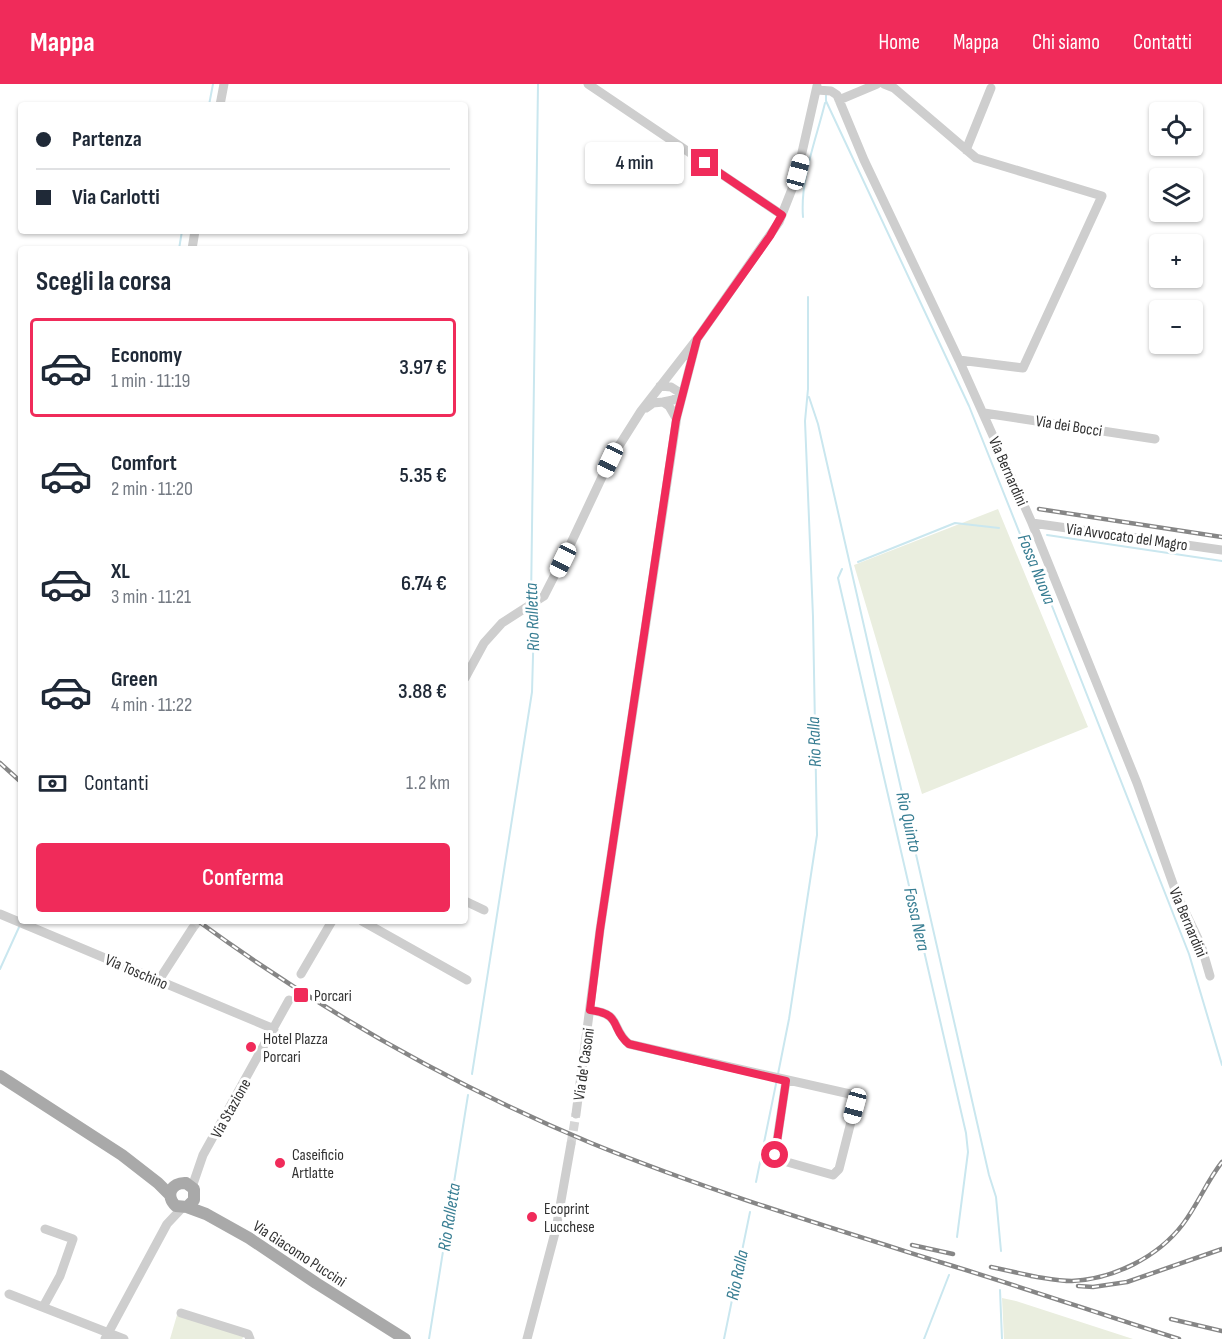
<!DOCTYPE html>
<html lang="it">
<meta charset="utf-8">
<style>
body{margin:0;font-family:"Sofia Sans Condensed",sans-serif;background:#f2f2f3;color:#1f2937;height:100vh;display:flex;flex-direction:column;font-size:22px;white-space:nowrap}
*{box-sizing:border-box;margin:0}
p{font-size:20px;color:#747a83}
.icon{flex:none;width:33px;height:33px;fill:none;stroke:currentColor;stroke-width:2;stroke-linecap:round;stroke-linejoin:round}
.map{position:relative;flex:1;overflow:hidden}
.panel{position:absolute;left:18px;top:162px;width:450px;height:678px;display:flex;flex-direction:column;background:#fff;border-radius:6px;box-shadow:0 2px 4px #0004}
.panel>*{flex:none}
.banner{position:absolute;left:18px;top:18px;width:450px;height:132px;border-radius:6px;box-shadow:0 2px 4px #0004;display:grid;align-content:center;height:132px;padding:0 18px;background:#fff}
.buttons{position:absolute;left:1149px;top:18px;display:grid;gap:12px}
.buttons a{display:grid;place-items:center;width:54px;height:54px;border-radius:6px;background:#fff;box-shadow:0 2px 4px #0004;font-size:30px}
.end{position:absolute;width:27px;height:27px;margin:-14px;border:8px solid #f02b5a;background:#fff;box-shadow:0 0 0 3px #fff}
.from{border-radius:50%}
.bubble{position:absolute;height:42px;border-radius:6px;background:#fff;box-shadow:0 2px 4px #0004;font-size:20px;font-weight:600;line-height:42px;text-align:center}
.car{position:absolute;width:18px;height:36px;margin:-18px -9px;border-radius:8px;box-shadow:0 0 4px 2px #0007;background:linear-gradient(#fff 24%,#345 0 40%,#fff 0 76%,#345 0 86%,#fff 0)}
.banner b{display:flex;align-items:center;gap:21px;height:57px;font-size:22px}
.banner b+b{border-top:2px solid #e0e1e3}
.banner i{width:15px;height:15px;background:#1f2937}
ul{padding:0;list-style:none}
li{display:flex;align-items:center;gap:18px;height:99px;margin:0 12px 9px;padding:0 6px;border:3px solid transparent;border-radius:6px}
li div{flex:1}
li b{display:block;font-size:22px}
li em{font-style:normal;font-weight:600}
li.current{border-color:#f02b5a}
li>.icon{width:54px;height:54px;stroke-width:1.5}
h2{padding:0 18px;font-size:27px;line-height:72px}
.pay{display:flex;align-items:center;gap:15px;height:66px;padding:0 18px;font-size:22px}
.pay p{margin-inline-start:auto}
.action{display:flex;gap:12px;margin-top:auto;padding:12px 18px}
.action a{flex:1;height:69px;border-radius:6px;background:#f02b5a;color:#fff;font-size:24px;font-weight:600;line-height:69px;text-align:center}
header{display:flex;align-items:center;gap:36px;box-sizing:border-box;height:84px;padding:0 30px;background:#f02b5a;color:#fff}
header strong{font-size:28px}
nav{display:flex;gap:33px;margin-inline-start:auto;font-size:21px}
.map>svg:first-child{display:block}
.green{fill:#eaeedf}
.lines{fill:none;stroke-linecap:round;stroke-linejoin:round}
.stream{stroke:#cae7ef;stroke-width:2}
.minor-tunnel{stroke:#d6d6d6;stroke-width:9;stroke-dasharray:9 4.5;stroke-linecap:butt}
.minor{stroke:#cecece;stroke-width:9}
.major{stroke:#a9a9a9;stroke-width:12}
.rail-casing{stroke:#868686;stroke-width:4.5}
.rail{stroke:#fff;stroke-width:2;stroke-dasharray:7;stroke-linecap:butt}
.route{stroke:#f02b5a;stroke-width:8}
.poi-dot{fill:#f02b5a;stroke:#fff;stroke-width:2}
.labels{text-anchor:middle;stroke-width:6;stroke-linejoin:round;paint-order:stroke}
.street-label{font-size:16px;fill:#313131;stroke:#fff}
.poi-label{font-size:16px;fill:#313131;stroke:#fff;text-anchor:start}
.water-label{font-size:18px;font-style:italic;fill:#377d92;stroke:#fff}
</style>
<header>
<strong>Mappa</strong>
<nav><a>Home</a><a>Mappa</a><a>Chi siamo</a><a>Contatti</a></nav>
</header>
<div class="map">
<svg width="1222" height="1255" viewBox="0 0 1222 1255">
<rect width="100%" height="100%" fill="#fff"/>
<path class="green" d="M998,425L1088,643L922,710L854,481Z
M1002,1214L1016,1217L1133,1255H1004Z
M177,1231L244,1252L242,1255H170Z"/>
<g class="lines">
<path class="stream" d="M826,10V17L969,322L1024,460L1052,522L1189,870L1222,981
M209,21L213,0
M803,133C800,95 816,56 825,19
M179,165L182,147
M809,313L818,340L989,1091L996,1113L1001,1167
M1047,451L1222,477
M858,478L955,439L999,444
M842,485L838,494L966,1049L968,1068L957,1153
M531,518L538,0
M0,885L20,841
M472,990L532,608L534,537L532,523
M778,990L789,935L817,751L813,533L805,337L808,305V213
M756,1098L777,995
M1000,1206L1002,1255
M429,1255L468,1011
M724,1255L750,1128
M924,1255L949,1191"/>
<path class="minor-tunnel" d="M192,845L198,837
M571,1060L576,1030"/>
<path class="minor" d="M588,0L782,131
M884,0L894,4L976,74L1102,112L1023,284L959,276
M817,6L831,7L837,11L864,76L959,276L1032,439L1137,699L1177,811L1201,861L1210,892
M839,16L877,0
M220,21L224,0
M966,66L991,4
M192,165L195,147
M660,302L671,303L682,310L673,316L663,318
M646,324L653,319L663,318L669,322L676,334
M984,329L1155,355
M1032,439L1222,466
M465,594L484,559L502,539L544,512L571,459L610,376L641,327L697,255L779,138L796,95L817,2
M465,817L484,826
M0,830L274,945
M362,837L467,896
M301,890L332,837
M159,896L192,845
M590,926C623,930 610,944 629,960L850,1010L855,1022L839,1085L833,1091L780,1076L775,1070L786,997
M576,1030L600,846L677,332L697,255
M192,1103L203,1071L289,916
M9,1210L124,1255
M43,1223L60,1192L73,1155L45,1145
M181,1229L248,1250L250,1255
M105,1255L167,1140L183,1123
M527,1255L556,1145L571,1060"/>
<path class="major" d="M0,992L122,1071L158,1099L170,1111
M187,1123L194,1116V1105L186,1099C171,1098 165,1112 176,1122L187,1123L206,1130L249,1154L316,1199L405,1255"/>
<defs>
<path id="rail" d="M1039,425L1222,453
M0,679L21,698
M198,837C320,926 452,1001 591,1059C706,1106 825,1142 943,1179C1022,1203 1100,1230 1179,1255
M912,1161L953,1170
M991,1183L1037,1193
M1031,1192C1045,1194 1059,1197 1072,1197C1114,1195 1158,1173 1183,1140C1198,1120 1207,1097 1222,1078
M1078,1202L1093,1203L1127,1198L1222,1165
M1171,1235L1222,1247"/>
</defs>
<use href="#rail" class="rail-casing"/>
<use href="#rail" class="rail"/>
</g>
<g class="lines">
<path class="route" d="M705,79L782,131L770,152L697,255L676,336L600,846L590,926C623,930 610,945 629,960L786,997L775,1071"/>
</g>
<g class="poi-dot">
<rect x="293" y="903" width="16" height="16" rx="3"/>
<circle cx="251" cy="963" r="6"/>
<circle cx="280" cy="1079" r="6"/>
<circle cx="532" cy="1133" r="6"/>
</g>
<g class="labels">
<g class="street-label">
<text transform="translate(1069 341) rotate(9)" y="6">Via dei Bocci</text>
<text transform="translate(1009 387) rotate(66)" y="6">Via Bernardini</text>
<text transform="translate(1127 452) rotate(8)" y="6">Via Avvocato del Magro</text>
<text transform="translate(1189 838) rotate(67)" y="6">Via Bernardini</text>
<text transform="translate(137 887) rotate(23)" y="6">Via Toschino</text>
<text transform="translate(583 980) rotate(-82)" y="6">Via de' Casoni</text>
<text transform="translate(230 1024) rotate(-61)" y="6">Via Stazione</text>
<text transform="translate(300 1169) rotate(33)" y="6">Via Giacomo Puccini</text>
</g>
<g class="poi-label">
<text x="314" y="917">Porcari</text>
<text x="263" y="960">Hotel Plazza<tspan x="263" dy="18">Porcari</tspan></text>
<text x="292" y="1076">Caseificio<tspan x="292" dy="18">Artlatte</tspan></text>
<text x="544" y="1130">Ecoprint<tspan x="544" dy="18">Lucchese</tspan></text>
</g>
<g class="water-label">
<text transform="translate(1037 485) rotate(68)" y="6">Fossa Nuova</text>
<text transform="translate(532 533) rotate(-92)" y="6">Rio Ralletta</text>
<text transform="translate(814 658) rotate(-92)" y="6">Rio Ralla</text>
<text transform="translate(909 738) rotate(77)" y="6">Rio Quinto</text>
<text transform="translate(917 835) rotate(77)" y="6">Fossa Nera</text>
<text transform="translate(449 1133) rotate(-81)" y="6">Rio Ralletta</text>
<text transform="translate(737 1191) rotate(-78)" y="6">Rio Ralla</text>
</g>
</g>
</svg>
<div class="buttons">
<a><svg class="icon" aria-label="locate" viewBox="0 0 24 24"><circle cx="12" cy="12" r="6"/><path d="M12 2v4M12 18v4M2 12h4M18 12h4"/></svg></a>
<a><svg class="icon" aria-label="layers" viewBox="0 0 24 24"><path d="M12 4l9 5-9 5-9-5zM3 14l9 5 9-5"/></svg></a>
<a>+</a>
<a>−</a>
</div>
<i class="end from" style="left:775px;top:1071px"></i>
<i class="end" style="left:705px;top:79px"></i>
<div class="bubble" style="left:585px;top:58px;width:99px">4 min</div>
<i class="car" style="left:798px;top:88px;rotate:15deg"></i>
<i class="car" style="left:610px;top:376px;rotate:205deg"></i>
<i class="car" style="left:563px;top:476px;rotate:206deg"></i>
<i class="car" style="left:855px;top:1022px;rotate:195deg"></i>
<div class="banner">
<b><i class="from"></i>Partenza</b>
<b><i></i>Via Carlotti</b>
</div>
<section class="panel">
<h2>Scegli la corsa</h2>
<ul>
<li class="current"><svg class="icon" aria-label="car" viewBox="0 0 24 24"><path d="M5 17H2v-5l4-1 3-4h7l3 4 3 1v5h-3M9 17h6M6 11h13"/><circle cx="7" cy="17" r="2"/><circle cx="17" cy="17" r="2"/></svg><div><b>Economy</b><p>1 min · 11:19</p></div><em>3.97 €</em></li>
<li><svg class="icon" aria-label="car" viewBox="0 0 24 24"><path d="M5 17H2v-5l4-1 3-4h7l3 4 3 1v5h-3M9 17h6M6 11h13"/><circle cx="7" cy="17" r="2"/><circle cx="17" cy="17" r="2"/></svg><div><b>Comfort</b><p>2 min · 11:20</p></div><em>5.35 €</em></li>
<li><svg class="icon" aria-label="car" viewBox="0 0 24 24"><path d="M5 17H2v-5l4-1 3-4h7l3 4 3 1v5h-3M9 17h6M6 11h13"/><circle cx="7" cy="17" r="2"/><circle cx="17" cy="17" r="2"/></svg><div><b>XL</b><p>3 min · 11:21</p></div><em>6.74 €</em></li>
<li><svg class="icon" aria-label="car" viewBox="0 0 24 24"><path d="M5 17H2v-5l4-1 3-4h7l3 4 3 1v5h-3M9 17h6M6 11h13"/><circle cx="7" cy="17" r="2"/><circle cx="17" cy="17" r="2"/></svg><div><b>Green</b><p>4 min · 11:22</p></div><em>3.88 €</em></li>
</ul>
<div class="pay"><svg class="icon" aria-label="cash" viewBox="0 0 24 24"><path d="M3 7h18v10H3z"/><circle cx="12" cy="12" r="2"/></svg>Contanti<p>1.2 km</p></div>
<div class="action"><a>Conferma</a></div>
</section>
</div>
